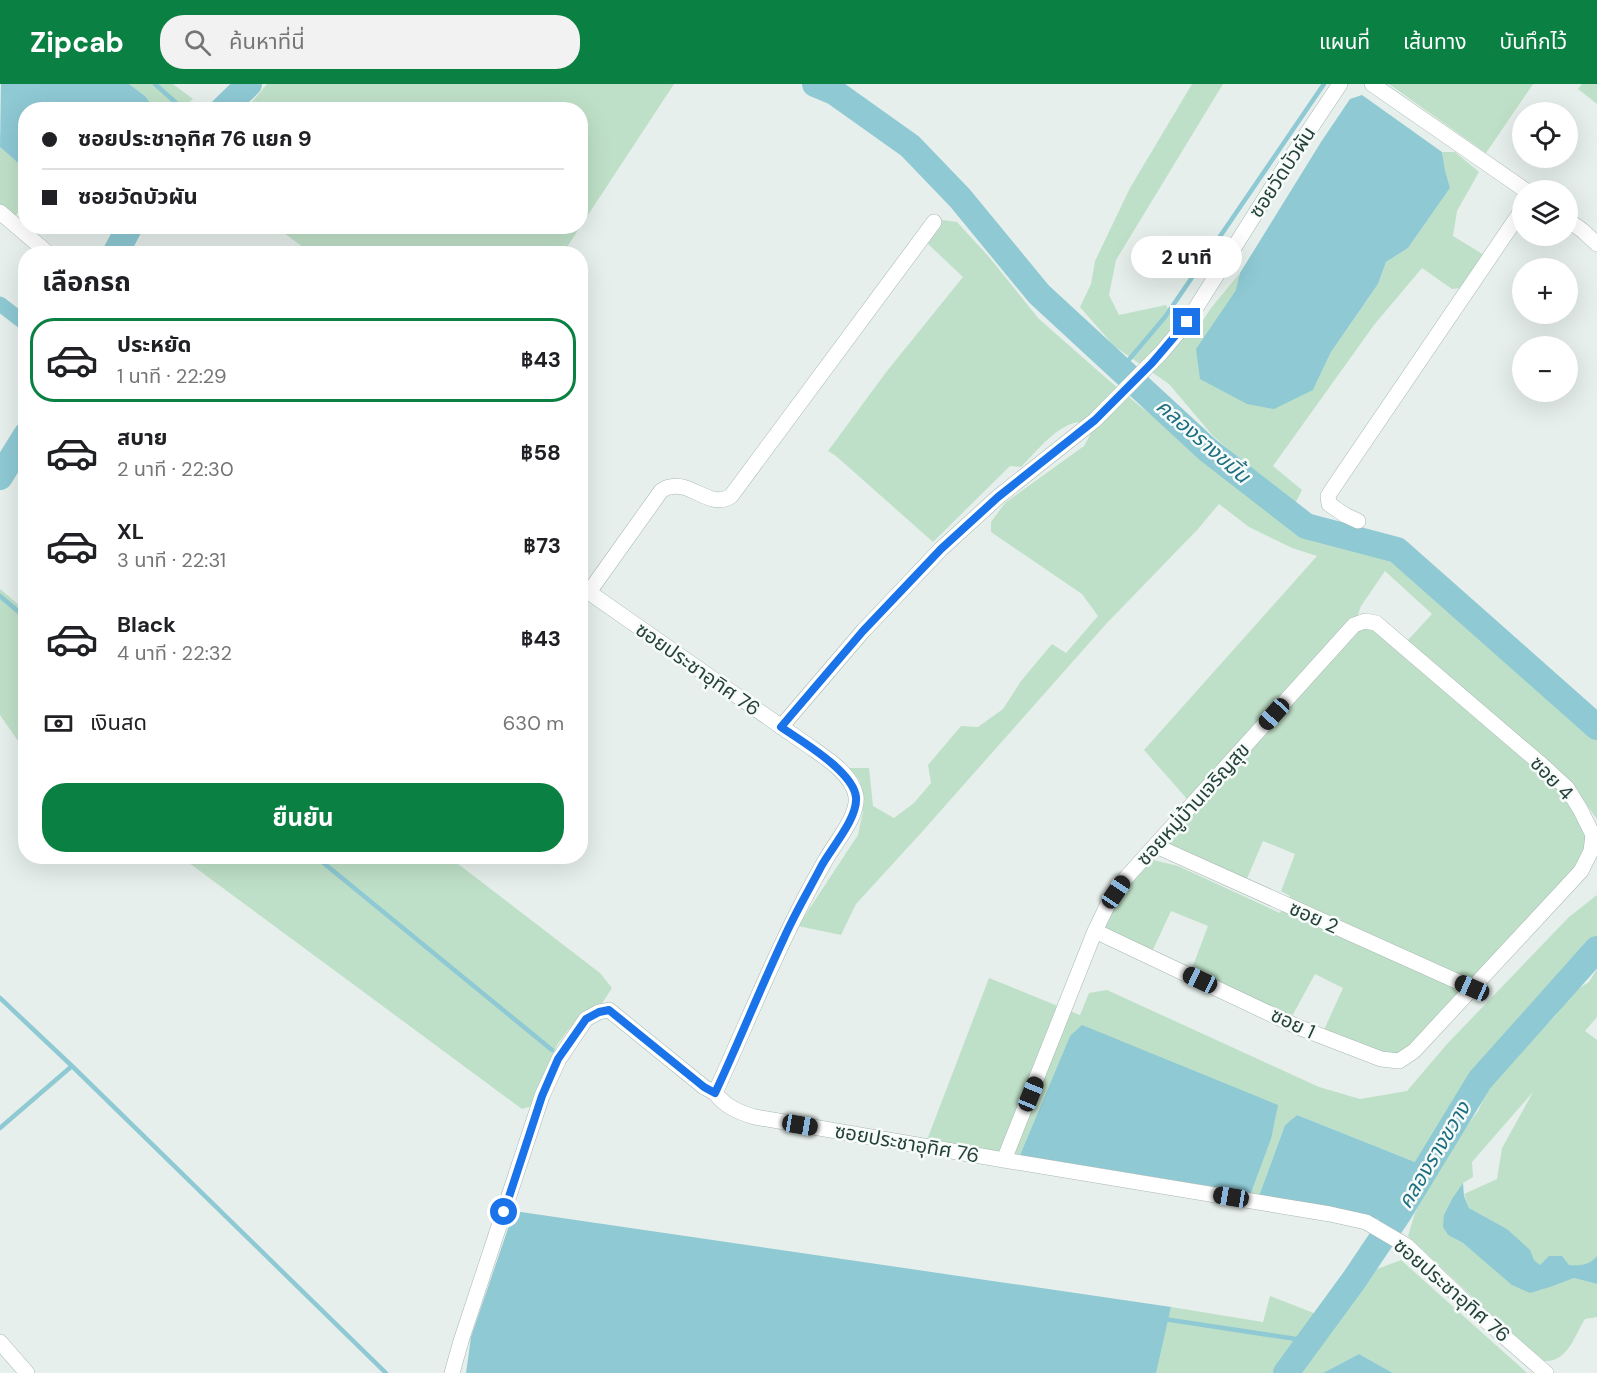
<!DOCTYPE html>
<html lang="th">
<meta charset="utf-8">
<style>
body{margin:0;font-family:"DM Sans","Noto Sans Thai",sans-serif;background:#f2f2f2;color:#202124;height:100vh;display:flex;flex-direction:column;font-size:22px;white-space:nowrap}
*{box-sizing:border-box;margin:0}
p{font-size:20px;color:#757577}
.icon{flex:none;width:33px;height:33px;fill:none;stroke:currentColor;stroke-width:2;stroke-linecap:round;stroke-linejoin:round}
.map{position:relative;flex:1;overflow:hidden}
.details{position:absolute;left:18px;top:162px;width:570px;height:618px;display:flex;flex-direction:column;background:#fff;border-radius:24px;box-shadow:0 6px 24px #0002}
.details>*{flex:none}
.guide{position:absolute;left:18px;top:18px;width:570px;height:132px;border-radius:24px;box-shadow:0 6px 24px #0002;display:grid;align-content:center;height:132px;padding:0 24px;background:#fff}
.fabs{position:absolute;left:1512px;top:18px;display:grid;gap:12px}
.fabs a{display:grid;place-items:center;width:66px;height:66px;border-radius:50%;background:#fff;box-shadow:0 6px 24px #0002;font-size:30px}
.end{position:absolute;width:27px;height:27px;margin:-14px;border:8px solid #1a73e8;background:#fff;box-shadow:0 0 0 3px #fff}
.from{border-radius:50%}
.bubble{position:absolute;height:42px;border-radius:21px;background:#fff;box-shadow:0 6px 24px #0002;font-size:20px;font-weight:700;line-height:42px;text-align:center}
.car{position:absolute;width:18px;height:36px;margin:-18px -9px;border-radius:8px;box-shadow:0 0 4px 2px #0007;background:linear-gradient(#222 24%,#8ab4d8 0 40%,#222 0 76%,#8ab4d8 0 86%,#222 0)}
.guide b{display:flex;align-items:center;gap:21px;height:57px;font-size:22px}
.guide b+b{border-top:2px solid #e0e0e0}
.guide i{width:15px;height:15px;background:#202124}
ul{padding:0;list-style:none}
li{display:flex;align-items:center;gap:18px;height:84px;margin:0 12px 9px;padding:0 12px;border:3px solid transparent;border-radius:24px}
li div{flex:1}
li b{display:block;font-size:22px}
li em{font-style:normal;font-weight:700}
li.active{border-color:#0b8043}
li>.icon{width:54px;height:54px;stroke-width:1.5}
h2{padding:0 24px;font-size:27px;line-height:72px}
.pay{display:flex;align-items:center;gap:15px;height:66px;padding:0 24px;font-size:22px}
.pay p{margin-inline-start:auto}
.button{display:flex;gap:12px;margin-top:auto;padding:12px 24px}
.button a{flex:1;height:69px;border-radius:24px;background:#0b8043;color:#fff;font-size:24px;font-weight:700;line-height:69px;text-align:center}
header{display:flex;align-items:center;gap:36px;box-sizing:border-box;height:84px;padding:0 30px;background:#0b8043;color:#fff}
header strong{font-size:28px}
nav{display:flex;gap:33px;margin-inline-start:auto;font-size:21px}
.search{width:420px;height:54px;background:#f2f2f2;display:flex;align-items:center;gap:15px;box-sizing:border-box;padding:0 21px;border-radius:24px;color:#757577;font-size:22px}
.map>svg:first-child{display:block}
.green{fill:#bfe0c8}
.water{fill:#8ec9d4}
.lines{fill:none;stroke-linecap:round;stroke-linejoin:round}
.stream{stroke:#8ec9d4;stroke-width:4.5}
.canal{stroke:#8ec9d4;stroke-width:15}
.river{stroke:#8ec9d4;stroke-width:26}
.street-casing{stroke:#a8b8b2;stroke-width:16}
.street{stroke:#fff;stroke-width:15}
.route{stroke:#1a73e8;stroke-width:8}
.labels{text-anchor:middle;stroke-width:5;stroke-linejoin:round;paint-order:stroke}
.street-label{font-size:20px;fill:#24423a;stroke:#f7fbf9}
.water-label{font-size:21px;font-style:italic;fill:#1c6f80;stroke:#f7fbf9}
</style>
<header>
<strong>Zipcab</strong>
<div class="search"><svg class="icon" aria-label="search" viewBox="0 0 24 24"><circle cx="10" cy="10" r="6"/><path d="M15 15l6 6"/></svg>ค้นหาที่นี่</div>
<nav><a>แผนที่</a><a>เส้นทาง</a><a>บันทึกไว้</a></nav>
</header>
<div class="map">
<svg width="1597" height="1289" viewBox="0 0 1597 1289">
<rect width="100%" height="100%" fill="#e6efeb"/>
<path class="green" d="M129,0H173L193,15L181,25H155L145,12Z
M267,0H674L563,169H311L276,143L580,142V26L246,25Z
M1192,0H1223L1116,176L1109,211L1119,231L1166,221L1174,237L1194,250L1211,224L1240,189L1237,206L1222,228L1313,306L1331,268L1378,200L1386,178L1408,164L1450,104L1445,86L1442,68H1455L1479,88L1457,127L1453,152L1484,171L1462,204L1452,205L1422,184L1374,241L1273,382L1302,406L1294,422L1213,352L1169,300L1114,262L1080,223L1091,200L1095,177L1130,104Z
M1389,0H1533L1486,69Z
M1582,0H1597V20L1578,5Z
M0,63L25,85V119L13,135L0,122Z
M942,136L957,138L989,173L1038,234L1106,294L1141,323L1241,397L1252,411L1284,434L1317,454L1394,472L1433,502L1576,630L1597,652V735L1580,712L1407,557L1432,530L1385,487L1361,522L1357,533L1187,715L1144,666L1317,472L1292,464L1249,443L1219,420L1198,445L1106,540L921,749L856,820L841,851L798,842L858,751L863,727L860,697L849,684H869L873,722L894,734L914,719L931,699L928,681L961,642L978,643L1003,625L1021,597L1052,560L1066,569L1098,532L1082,510L991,448V438L1005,419L1084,362L1090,351L1082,338C1060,337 1036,368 1021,383L1010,382L933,458L836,372L828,367L887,287L963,193L928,160Z
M0,505L25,526V667L0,631Z
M1365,544L1377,547L1562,704L1588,750L1586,768L1574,789L1407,968L1397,973L1323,948L1343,904L1315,890L1291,934L1191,887L1208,842L1171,827L1152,868L1104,847L1113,824L1132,798L1153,776L1178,782L1280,829L1290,812L1281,807L1295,770L1263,757L1246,797L1174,766L1168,759L1353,551Z
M181,773H449L600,889L612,904L601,921L586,928L568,946L557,961L532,1022L522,1025Z
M1597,811V862L1500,963L1440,1050L1415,1078L1297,1031L1285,1041L1259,1112L1251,1109L1271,1055L1070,952L1020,1071L927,1056L989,894L1080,931L1089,909L1107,906L1319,1003L1360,1015L1407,1007L1447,960L1569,833Z
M1597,885V933L1585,947L1597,956V1172L1592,1178L1579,1182L1540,1181L1534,1176L1529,1166L1507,1145L1469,1124L1464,1110L1497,1095L1502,1064L1533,1008L1472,1078L1473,1093L1463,1099L1448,1151L1463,1159L1483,1175L1553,1202L1574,1194L1597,1200V1233L1585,1235C1573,1254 1568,1280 1540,1277L1408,1152L1415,1129L1440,1079L1478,1027L1495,991L1522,966L1556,931L1568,911L1589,898Z
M1401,1176L1527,1289H1393L1359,1270L1323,1289H1302L1377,1185Z
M1270,1212L1319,1231L1275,1289H1155L1171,1223L1263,1238Z"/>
<path class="water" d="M1,0H129L145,12L155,25L26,26L25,85L0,63Z
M1362,11L1442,68L1445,86L1450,104L1408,164L1386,178L1378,200L1331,268L1313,306L1274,325L1247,320L1200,295L1196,265L1236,206L1240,189L1321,58L1350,15Z
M1082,941L1278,1021L1271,1055L1251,1109L1020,1071L1070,952Z
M1297,1031L1415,1078L1410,1104L1395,1126L1384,1138L1375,1134L1259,1112L1285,1041Z
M1463,1099L1464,1112L1469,1124L1507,1145L1530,1166L1534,1176L1540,1181L1549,1172H1562L1569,1181C1580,1182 1590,1181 1597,1172V1200L1574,1194L1553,1202L1530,1209L1512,1201L1463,1159L1448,1151L1443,1143L1444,1131L1452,1115Z
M514,1127L1171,1223L1156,1289H466L471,1253Z
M1359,1270L1393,1289H1323Z"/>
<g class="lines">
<path class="stream" d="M155,0L184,26
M1121,285L1165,233L1324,0
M0,512L26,534
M315,772L552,966
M0,914L72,982L386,1289
M0,1044L72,982
M1164,1235L1309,1257"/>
<path class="canal" d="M0,220L26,240"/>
<path class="river" d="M815,0L834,8L910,62L960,114L1039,210L1208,366L1306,442L1397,466L1597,643
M222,26L249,0
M115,170L130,142
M0,393L26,351
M1286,1289L1354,1196L1399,1129L1480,996L1597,865"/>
<defs>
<path id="street" d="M1372,0L1525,106
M0,128L49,170
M1568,136L1583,147L1597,160
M1358,437L1345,431L1329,420L1328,412L1331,407L1522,126
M580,502L806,660C824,673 851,688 856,712C859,732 834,760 825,777C782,851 751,931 715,1009C726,1023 738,1028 755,1033L1004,1076L1330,1130L1366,1138L1407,1162L1467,1220L1546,1289
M589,508L661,407C664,405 667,403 670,403C691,397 711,426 731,412L934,138
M781,643L863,547L941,465L998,413L1095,336L1161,269L1187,238L1286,81L1340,0
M1156,762L1472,904
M1004,1076L1095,847L1108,820L1124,796L1354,541L1365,537L1376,539L1542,681L1567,704L1580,725L1593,751L1591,767L1581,787L1414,967L1399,977L1381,975L1298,943L1095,847
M0,1258L27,1289
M452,1289L461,1257L542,1012L559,975L586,935L599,928L609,926L704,1003L715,1009"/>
</defs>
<use href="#street" class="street-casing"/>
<use href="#street" class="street"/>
</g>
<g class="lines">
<path class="route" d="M504,1128L542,1012L558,975L586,935L599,928L609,926L704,1003L715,1009C739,958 760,905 784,854C795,829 809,806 822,781C832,763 858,734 856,713C853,687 801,657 781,643L863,547L941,465L998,413L1095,336L1152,279L1187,238"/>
</g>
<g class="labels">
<g class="street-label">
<text transform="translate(1282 88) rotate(-57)" y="7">ซอยวัดบัวผัน</text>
<text transform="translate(698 585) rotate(35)" y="7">ซอยประชาอุทิศ 76</text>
<text transform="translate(1552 694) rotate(46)" y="7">ซอย 4</text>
<text transform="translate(1193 720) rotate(-48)" y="7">ซอยหมู่บ้านเจริญสุข</text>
<text transform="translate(1314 833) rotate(24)" y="7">ซอย 2</text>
<text transform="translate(1293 939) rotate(25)" y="7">ซอย 1</text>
<text transform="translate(907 1059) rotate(10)" y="7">ซอยประชาอุทิศ 76</text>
<text transform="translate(1452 1206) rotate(41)" y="7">ซอยประชาอุทิศ 76</text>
</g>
<g class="water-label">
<text transform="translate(1203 357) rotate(41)" y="7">คลองรางขมิ้น</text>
<text transform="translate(1434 1071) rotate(-59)" y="7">คลองรางขวาง</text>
</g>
</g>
</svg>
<div class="fabs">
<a><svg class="icon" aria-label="locate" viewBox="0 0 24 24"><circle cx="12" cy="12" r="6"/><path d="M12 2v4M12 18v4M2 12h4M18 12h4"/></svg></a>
<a><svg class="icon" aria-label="layers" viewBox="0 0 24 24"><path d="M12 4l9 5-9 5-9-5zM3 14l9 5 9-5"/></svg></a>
<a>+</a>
<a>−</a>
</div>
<i class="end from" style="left:504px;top:1128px"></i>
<i class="end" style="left:1187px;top:238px"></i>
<div class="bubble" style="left:1131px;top:152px;width:111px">2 นาที</div>
<i class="car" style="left:1274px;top:630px;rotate:222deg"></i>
<i class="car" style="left:1116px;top:808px;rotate:34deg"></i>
<i class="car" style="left:1200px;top:896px;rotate:295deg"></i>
<i class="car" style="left:1472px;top:904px;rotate:294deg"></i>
<i class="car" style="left:1031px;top:1010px;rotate:22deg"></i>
<i class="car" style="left:800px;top:1041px;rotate:100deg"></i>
<i class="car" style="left:1231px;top:1113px;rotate:279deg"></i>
<div class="guide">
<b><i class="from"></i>ซอยประชาอุทิศ 76 แยก 9</b>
<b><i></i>ซอยวัดบัวผัน</b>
</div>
<section class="details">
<h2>เลือกรถ</h2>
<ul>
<li class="active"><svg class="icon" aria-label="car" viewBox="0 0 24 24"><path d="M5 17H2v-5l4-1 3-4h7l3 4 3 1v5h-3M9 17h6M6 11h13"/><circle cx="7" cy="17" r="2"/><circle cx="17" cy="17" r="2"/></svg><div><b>ประหยัด</b><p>1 นาที · 22:29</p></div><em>฿43</em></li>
<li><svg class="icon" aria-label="car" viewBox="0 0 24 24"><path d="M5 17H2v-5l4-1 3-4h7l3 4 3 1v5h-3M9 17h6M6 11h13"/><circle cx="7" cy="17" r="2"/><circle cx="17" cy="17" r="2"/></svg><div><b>สบาย</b><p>2 นาที · 22:30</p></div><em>฿58</em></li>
<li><svg class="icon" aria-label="car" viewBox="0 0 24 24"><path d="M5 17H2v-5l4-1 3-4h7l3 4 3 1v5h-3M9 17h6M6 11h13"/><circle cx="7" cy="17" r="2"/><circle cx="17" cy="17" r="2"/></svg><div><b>XL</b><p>3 นาที · 22:31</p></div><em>฿73</em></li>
<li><svg class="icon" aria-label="car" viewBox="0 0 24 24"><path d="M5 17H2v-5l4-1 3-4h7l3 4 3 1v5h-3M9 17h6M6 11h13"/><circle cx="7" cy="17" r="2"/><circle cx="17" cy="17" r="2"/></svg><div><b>Black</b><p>4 นาที · 22:32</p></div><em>฿43</em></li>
</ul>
<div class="pay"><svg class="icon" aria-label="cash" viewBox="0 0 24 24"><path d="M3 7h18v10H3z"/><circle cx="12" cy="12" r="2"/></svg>เงินสด<p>630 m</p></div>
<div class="button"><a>ยืนยัน</a></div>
</section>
</div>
